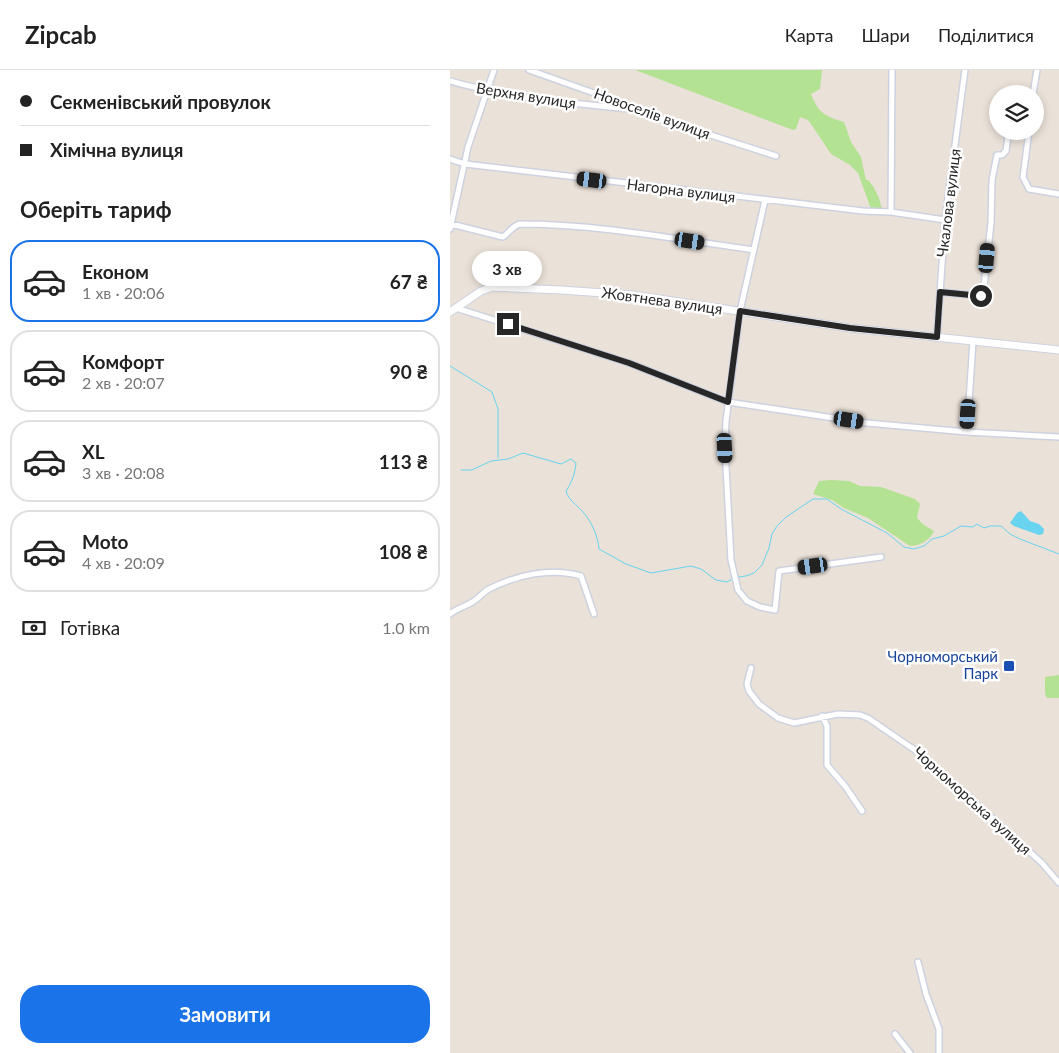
<!DOCTYPE html>
<html lang="uk">
<meta charset="utf-8">
<style>
body{margin:0;font-family:Lato,sans-serif;background:#f6f6f6;color:#222;height:100vh;display:flex;flex-direction:column;font-size:19px;white-space:nowrap}
*{box-sizing:border-box;margin:0}
p{font-size:16px;color:#767676}
.icon{flex:none;width:28px;height:28px;fill:none;stroke:currentColor;stroke-width:2;stroke-linecap:round;stroke-linejoin:round}
.map{position:relative;flex:1;overflow:hidden}
.panel{display:flex;flex-direction:column;background:#fff;width:450px}
.panel>*{flex:none}
.top-card{display:grid;align-content:center;height:110px;padding:0 20px;background:#fff}
.controls{position:absolute;left:539px;top:15px;display:grid;gap:10px}
.controls a{display:grid;place-items:center;width:55px;height:55px;border-radius:50%;background:#fff;box-shadow:0 2px 8px #0003;font-size:25px}
.end{position:absolute;width:22px;height:22px;margin:-11px;border:6px solid #272727;background:#fff;box-shadow:0 0 0 2px #fff}
.from{border-radius:50%}
.bubble{position:absolute;height:35px;border-radius:18px;background:#fff;box-shadow:0 2px 8px #0003;font-size:16px;font-weight:700;line-height:35px;text-align:center}
.car{position:absolute;width:15px;height:30px;margin:-15px -8px;border-radius:6px;box-shadow:0 0 4px 1px #0007;background:linear-gradient(#222 24%,#8ab4d8 0 40%,#222 0 76%,#8ab4d8 0 86%,#222 0)}
.top-card b{display:flex;align-items:center;gap:18px;height:48px;font-size:19px}
.top-card b+b{border-top:1px solid #e0e0e0}
.top-card i{width:12px;height:12px;background:#222}
ul{padding:0;list-style:none}
li{display:flex;align-items:center;gap:15px;height:82px;margin:0 10px 8px;padding:0 10px;border:2px solid #e0e0e0;border-radius:20px}
li div{flex:1}
li b{display:block;font-size:19px}
li em{font-style:normal;font-weight:700}
li.on{border-color:#1a73e8}
li>.icon{width:45px;height:45px;stroke-width:1.5}
h2{padding:0 20px;font-size:22px;line-height:60px}
.pay{display:flex;align-items:center;gap:12px;height:55px;padding:0 20px;font-size:19px}
.pay p{margin-inline-start:auto}
.action{display:flex;gap:10px;margin-top:auto;padding:10px 20px}
.action a{flex:1;height:58px;border-radius:20px;background:#1a73e8;color:#fff;font-size:20px;font-weight:700;line-height:58px;text-align:center}
header{display:flex;align-items:center;gap:30px;box-sizing:border-box;height:70px;padding:0 25px;background:#fff;border-bottom:1px solid #e0e0e0}
header strong{font-size:24px}
nav{display:flex;gap:28px;margin-inline-start:auto;font-size:18px}
main{display:flex;flex:1;min-height:0}
.map>svg:first-child{display:block}
.green{fill:#b3e293}
.water{fill:#68d4ef}
.lines{fill:none;stroke-linecap:round;stroke-linejoin:round}
.stream{stroke:#68d4ef;stroke-width:1}
.street-casing{stroke:#cdd2e1;stroke-width:8}
.secondary-casing{stroke:#cdd2e1;stroke-width:9}
.street{stroke:#fff;stroke-width:5}
.secondary{stroke:#fff;stroke-width:7}
.route{stroke:#272727;stroke-width:6}
.transit-dot{fill:#1a4fb4;stroke:#fff;stroke-width:2}
.labels{text-anchor:middle;stroke-width:5;stroke-linejoin:round;paint-order:stroke}
.street-label{font-size:15px;fill:#272727;stroke:#fff}
.transit-label{font-size:15px;fill:#164399;stroke:#fff;text-anchor:end}
</style>
<header>
<strong>Zipcab</strong>
<nav><a>Карта</a><a>Шари</a><a>Поділитися</a></nav>
</header>
<main>
<section class="panel">
<div class="top-card">
<b><i class="from"></i>Секменівський провулок</b>
<b><i></i>Хімічна вулиця</b>
</div>
<h2>Оберіть тариф</h2>
<ul>
<li class="on"><svg class="icon" aria-label="car" viewBox="0 0 24 24"><path d="M5 17H2v-5l4-1 3-4h7l3 4 3 1v5h-3M9 17h6M6 11h13"/><circle cx="7" cy="17" r="2"/><circle cx="17" cy="17" r="2"/></svg><div><b>Економ</b><p>1 хв · 20:06</p></div><em>67 ₴</em></li>
<li><svg class="icon" aria-label="car" viewBox="0 0 24 24"><path d="M5 17H2v-5l4-1 3-4h7l3 4 3 1v5h-3M9 17h6M6 11h13"/><circle cx="7" cy="17" r="2"/><circle cx="17" cy="17" r="2"/></svg><div><b>Комфорт</b><p>2 хв · 20:07</p></div><em>90 ₴</em></li>
<li><svg class="icon" aria-label="car" viewBox="0 0 24 24"><path d="M5 17H2v-5l4-1 3-4h7l3 4 3 1v5h-3M9 17h6M6 11h13"/><circle cx="7" cy="17" r="2"/><circle cx="17" cy="17" r="2"/></svg><div><b>XL</b><p>3 хв · 20:08</p></div><em>113 ₴</em></li>
<li><svg class="icon" aria-label="car" viewBox="0 0 24 24"><path d="M5 17H2v-5l4-1 3-4h7l3 4 3 1v5h-3M9 17h6M6 11h13"/><circle cx="7" cy="17" r="2"/><circle cx="17" cy="17" r="2"/></svg><div><b>Moto</b><p>4 хв · 20:09</p></div><em>108 ₴</em></li>
</ul>
<div class="pay"><svg class="icon" aria-label="cash" viewBox="0 0 24 24"><path d="M3 7h18v10H3z"/><circle cx="12" cy="12" r="2"/></svg>Готівка<p>1.0 km</p></div>
<div class="action"><a>Замовити</a></div>
</section>
<div class="map">
<svg width="609" height="983" viewBox="0 0 609 983">
<rect width="100%" height="100%" fill="#eae1d8"/>
<path class="green" d="M185,0H372L370,19L361,24C369,44 375,46 394,52L401,72L411,87L416,110H418L423,116L429,128L432,139H421L408,103L400,95L381,84L361,54L358,50L350,47L346,59L343,60Z
M381,410L399,411L410,416L431,417L465,429L470,434L467,448L474,455L484,461C480,470 470,476 460,476L418,448L394,438L382,430L363,424L369,411Z
M609,605V628H597L595,624V607Z"/>
<path class="water" d="M571,441L580,451L589,454L594,459L593,464L589,465L564,456L560,453L567,443Z"/>
<g class="lines">
<path class="stream" d="M0,296L42,322L48,339V388
M11,400H22L41,391L58,389L73,383L111,394L121,389L126,393C125,404 122,412 116,421C119,431 126,434 133,442C142,452 148,467 149,479L176,494L201,503L241,496L251,499L266,510L277,512L284,508
M288,507L296,506L304,503L312,495L319,478L322,464L327,456L336,447L363,429H377L391,439L437,463L454,477L464,479L474,476L482,469L494,466L511,456L523,457L527,454L534,458L540,456H551L560,464L570,469L609,484"/>
<defs>
<path id="street" d="M79,0L172,33L183,40L326,86
M0,11C59,28 119,33 180,39
M583,24L587,0
M579,61L573,107L579,119L609,124
M0,89L15,94L413,141L441,142L495,150
M315,130L290,241L276,351L275,378L281,490L288,520L297,531L310,537L325,540L329,501L431,487
M441,142L442,0
M1,154L53,167C59,163 60,158 69,154C147,154 226,169 304,180
M0,159L18,77L44,0
M490,222L531,226L533,225L541,153L542,110L547,85H552L556,81L558,66
M6,238L179,293L278,332L417,353L517,362L609,367
M487,267L495,150L515,0
M517,362L523,271
M0,544C7,538 17,536 24,531C30,527 33,522 39,519C67,505 101,497 131,506L144,544
M301,598L297,614L299,621L309,634L328,648L344,653L388,644L410,645L418,648L472,685L592,793L609,813
M372,646L377,656V695L395,716L412,741
M468,892L476,924L489,959V983
M445,964L460,983"/>
<path id="secondary" d="M0,242L31,221L43,217L111,220L183,225L400,258L609,280"/>
</defs>
<use href="#street" class="street-casing"/>
<use href="#secondary" class="secondary-casing"/>
<use href="#street" class="street"/>
<use href="#secondary" class="secondary"/>
</g>
<g class="lines">
<path class="route" d="M58,254L179,293L278,332L290,241L400,258L487,267L490,222L531,226"/>
</g>
<rect class="transit-dot" x="553" y="590" width="12" height="12" rx="2.5"/>
<g class="labels">
<g class="street-label">
<text transform="translate(76 26) rotate(9)" y="5">Верхня вулиця</text>
<text transform="translate(202 44) rotate(20)" y="5">Новоселів вулиця</text>
<text transform="translate(231 121) rotate(7)" y="5">Нагорна вулиця</text>
<text transform="translate(499 133) rotate(-83)" y="5">Чкалова вулиця</text>
<text transform="translate(212 231) rotate(8)" y="5">Жовтнева вулиця</text>
<text transform="translate(522 731) rotate(42)" y="5">Чорноморська вулиця</text>
</g>
<g class="transit-label">
<text x="548" y="592">Чорноморський<tspan x="548" dy="17">Парк</tspan></text>
</g>
</g>
</svg>
<div class="controls">
<a><svg class="icon" aria-label="layers" viewBox="0 0 24 24"><path d="M12 4l9 5-9 5-9-5zM3 14l9 5 9-5"/></svg></a>
</div>
<i class="end from" style="left:531px;top:226px"></i>
<i class="end" style="left:58px;top:254px"></i>
<div class="bubble" style="left:22px;top:181px;width:70px">3 хв</div>
<i class="car" style="left:142px;top:110px;rotate:277deg"></i>
<i class="car" style="left:240px;top:171px;rotate:99deg"></i>
<i class="car" style="left:537px;top:188px;rotate:5deg"></i>
<i class="car" style="left:518px;top:344px;rotate:184deg"></i>
<i class="car" style="left:399px;top:350px;rotate:99deg"></i>
<i class="car" style="left:275px;top:378px;rotate:177deg"></i>
<i class="car" style="left:363px;top:496px;rotate:262deg"></i>
</div>
</main>
